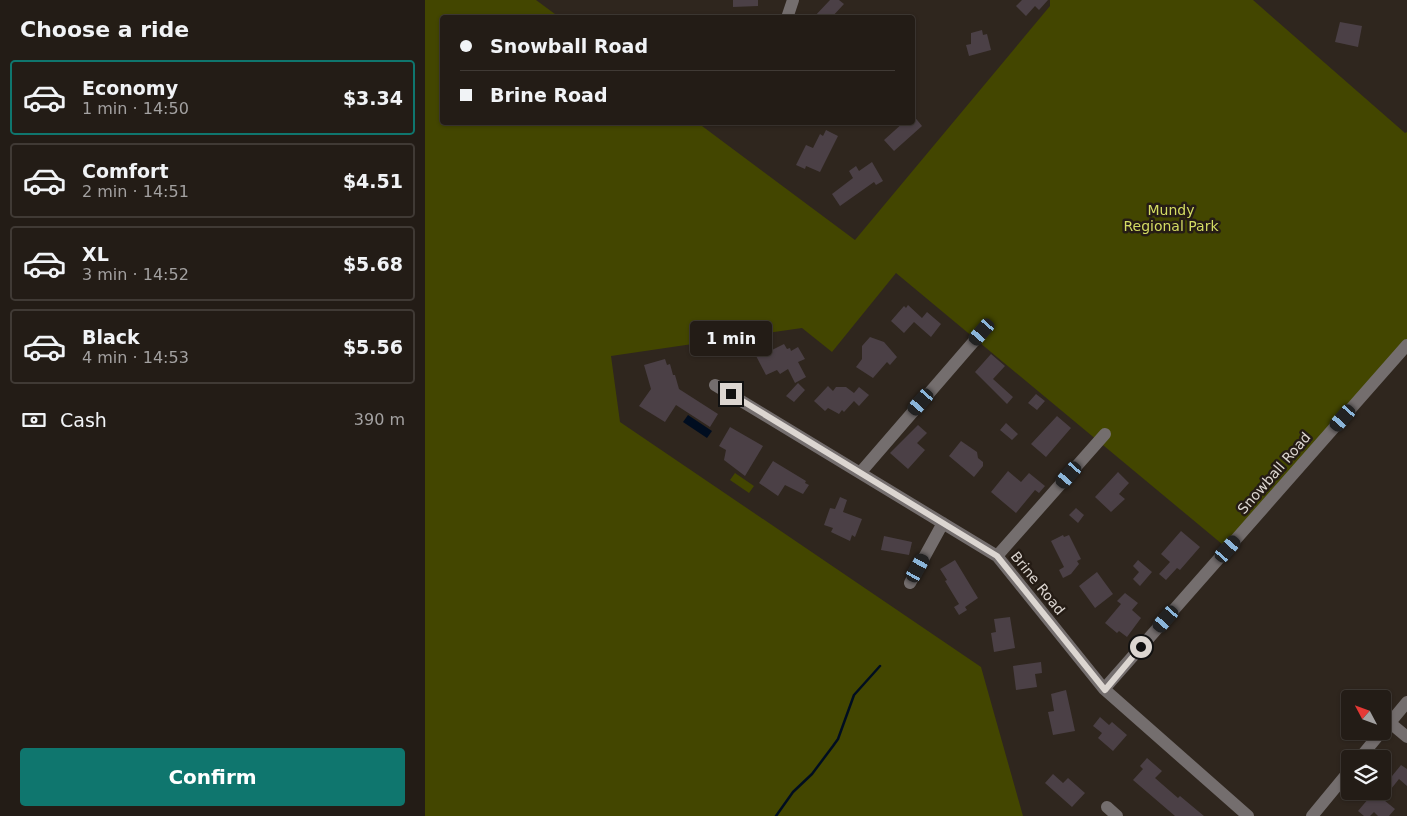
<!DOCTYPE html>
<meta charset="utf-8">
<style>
body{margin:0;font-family:"DejaVu Sans",sans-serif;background:#2f2923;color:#f1f3f6;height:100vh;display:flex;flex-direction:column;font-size:19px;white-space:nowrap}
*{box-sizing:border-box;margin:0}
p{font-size:16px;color:#a3a1a1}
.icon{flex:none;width:28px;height:28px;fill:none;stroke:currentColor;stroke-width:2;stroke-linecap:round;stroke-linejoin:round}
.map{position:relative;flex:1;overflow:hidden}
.panel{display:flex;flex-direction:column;background:#231c16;width:425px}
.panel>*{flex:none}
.banner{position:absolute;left:15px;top:15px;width:475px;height:110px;border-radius:5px;box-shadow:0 1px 4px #0004,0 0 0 1px #403a35;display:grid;align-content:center;height:110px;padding:0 20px;background:#231c16}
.needle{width:32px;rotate:311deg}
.fabs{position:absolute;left:916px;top:690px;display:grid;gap:10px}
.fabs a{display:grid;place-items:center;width:50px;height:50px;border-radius:5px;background:#231c16;box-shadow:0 1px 4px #0004,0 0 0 1px #403a35;font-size:25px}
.end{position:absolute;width:22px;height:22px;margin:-11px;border:6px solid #dcd6d1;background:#111;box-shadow:0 0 0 2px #111}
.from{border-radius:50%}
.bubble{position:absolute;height:35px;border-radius:5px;background:#231c16;box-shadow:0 1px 4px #0004,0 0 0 1px #403a35;font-size:16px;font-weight:600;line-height:35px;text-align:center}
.car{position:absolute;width:15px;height:30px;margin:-15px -8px;border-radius:6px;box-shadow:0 0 4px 1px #0007;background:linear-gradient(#222 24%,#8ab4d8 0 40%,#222 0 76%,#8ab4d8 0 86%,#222 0)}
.banner b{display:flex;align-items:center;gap:18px;height:48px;font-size:19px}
.banner b+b{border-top:1px solid #403a35}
.banner i{width:12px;height:12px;background:#f1f3f6}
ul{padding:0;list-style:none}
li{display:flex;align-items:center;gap:15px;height:75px;margin:0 10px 8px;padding:0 10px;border:2px solid #403a35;border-radius:5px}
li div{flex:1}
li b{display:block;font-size:19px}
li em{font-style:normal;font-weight:600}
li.active{border-color:#0f766e}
li>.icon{width:45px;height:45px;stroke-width:1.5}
h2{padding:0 20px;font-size:22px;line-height:60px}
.pay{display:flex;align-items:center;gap:12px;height:55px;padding:0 20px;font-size:19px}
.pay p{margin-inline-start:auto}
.primary-button{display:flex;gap:10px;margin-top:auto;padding:10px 20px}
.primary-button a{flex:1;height:58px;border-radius:5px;background:#0f766e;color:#fff;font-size:20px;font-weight:600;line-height:58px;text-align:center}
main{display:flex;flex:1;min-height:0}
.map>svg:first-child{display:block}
.green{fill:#434600}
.water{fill:#000d20}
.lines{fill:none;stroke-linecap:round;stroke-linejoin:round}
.stream{stroke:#000d20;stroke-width:2.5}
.building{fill:#4b4046}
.minor{stroke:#746e6e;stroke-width:12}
.route{stroke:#dcd6d1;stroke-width:6}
.labels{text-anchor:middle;stroke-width:5;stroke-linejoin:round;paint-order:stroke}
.park-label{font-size:14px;fill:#d4dc63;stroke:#251c15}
.street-label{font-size:14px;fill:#dcd6d1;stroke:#251c15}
</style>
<main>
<section class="panel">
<h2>Choose a ride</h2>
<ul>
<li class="active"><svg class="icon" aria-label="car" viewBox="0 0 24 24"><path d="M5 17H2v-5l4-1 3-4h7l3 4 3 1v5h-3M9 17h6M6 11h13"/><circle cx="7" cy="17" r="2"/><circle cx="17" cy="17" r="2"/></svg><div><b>Economy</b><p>1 min · 14:50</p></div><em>$3.34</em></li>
<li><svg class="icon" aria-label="car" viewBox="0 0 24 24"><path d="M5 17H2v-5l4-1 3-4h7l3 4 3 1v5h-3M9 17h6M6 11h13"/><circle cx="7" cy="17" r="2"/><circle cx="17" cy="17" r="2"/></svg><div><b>Comfort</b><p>2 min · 14:51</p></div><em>$4.51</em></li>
<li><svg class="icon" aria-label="car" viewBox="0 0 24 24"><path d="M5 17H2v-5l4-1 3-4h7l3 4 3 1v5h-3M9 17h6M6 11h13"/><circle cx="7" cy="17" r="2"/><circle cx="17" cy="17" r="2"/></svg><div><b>XL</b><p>3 min · 14:52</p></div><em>$5.68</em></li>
<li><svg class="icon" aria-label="car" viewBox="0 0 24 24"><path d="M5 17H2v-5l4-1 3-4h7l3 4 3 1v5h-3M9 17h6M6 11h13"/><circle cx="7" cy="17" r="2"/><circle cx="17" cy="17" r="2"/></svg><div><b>Black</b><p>4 min · 14:53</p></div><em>$5.56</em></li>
</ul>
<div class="pay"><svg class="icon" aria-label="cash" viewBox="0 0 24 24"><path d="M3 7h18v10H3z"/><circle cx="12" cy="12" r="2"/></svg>Cash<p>390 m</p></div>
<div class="primary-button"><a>Confirm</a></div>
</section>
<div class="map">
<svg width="982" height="816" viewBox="0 0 982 816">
<rect width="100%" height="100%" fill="#2f261e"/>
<path class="green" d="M0,0H111L134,17L18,18V122L273,123L430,240L625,6V0H828L980,133L982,132V345L803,549L471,273L407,352L377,328L186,356L195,422L556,667L598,816H0Z
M310,473L329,486L324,493L305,480Z"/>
<path class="water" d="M263,415L287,431L282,438L258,422Z"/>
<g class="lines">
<path class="stream" d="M351,816L368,792L387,774L408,746L413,739L429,695L455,666"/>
</g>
<path class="building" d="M308,0H333V6L308,7Z
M405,0H414L419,4L406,18H388Z
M597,0H623L614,10L610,6L601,16L591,6Z
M915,22L937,26L933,47L910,42Z
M557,30L558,35L562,34L566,50L544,56L541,45L546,44V33Z
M488,115L497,126L469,151L459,140L479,122H488Z
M401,130L413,136L395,172L381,166L380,169L371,165L381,145L388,148L395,134L398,136Z
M447,162L458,181L451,185L449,182L415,206L407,194L428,178L424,171L431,166L434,171Z
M483,305L497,318L502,312L516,324L506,337L489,322L479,333L466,321L479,306L481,308Z
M445,337L459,342L472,357L465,365L462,362L448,378L431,367L437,359V346Z
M359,344L362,349L365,348L366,351L373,347L380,359L373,362L381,377L370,383L363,369L355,374L352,370L341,375L329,352L340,347L343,352Z
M566,354L580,366L568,379L588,397L582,404L550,372Z
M240,359L242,365L245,364L248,375H250L254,389L293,414L285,427L251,405L240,422L214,406L226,389L219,365Z
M373,383L380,390L369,402L361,396Z
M403,386L408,391L411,387H421L429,393L434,387L444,395L434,406L429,401L419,412L417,410L414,414L403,408L400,411L389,401Z
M611,394L620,401L612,410L603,403Z
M632,416L646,428L621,457L606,444Z
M581,423L593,434L587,440L575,430Z
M493,425L502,433L492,443L500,450L483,469L465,453Z
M305,427L338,446L320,476L299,460L301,450L294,446Z
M536,441L552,452L553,458L558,462V466L549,477L524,456Z
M348,461L381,481L380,483L384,485L378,494L360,485L353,496L334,483Z
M583,471L596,482L604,473L620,486L614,493L610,490L591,513L566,492Z
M693,472L704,483L694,494L700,499L686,512L670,497Z
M415,497L422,500L418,512L437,519L430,537L427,535L425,541L406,532L408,528L399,525L405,508L410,509Z
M651,508L659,515L653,523L644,515Z
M756,531L775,547L755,570L752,568L741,580L734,574L745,562L736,554Z
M638,535L639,537L644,535L656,559L652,561L654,564L646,574L638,578L634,570L639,567L626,541Z
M459,536L487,542L484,555L456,550Z
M530,560L553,598L540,607L542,610L534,615L529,607L534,604L520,581L522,580L515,569Z
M713,560L727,572L715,586L708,579L714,572L708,566Z
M672,572L688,594L670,608L654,586Z
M700,593L713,603L707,610L716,618L702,637L694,631L692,633L680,623L696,604L692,601Z
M585,617L590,648L569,652L566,633L571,632L569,619Z
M616,662L617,673L610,674L612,687L591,690L588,666Z
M641,690L650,731L628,735L623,712L629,711L626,694Z
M675,717L684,725L687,722L702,735L688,751L673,738L677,733L668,726Z
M722,758L737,771L730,778L753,798L755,796L779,816H750L708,780L718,769L715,766Z
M976,765L982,769V786L974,779L958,799V775L961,770L967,776Z
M628,774L638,783L643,778L660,793L647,807L620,783Z
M949,792L970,809L964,816H953L949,812L945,816H939L933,811Z"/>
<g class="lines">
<path class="minor" d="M362,18L368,0
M290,385L572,556L679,689L823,816
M435,473L557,332
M572,556L680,434
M485,583L518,523
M679,689L982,345
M964,722L982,737
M958,731L982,702
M934,759L957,731
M682,807L692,816
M887,816L925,770"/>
</g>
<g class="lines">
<path class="route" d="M306,394L572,556L680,690L716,647"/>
</g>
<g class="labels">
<g class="park-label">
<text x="746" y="215">Mundy<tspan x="746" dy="16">Regional Park</tspan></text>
</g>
<g class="street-label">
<text transform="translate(849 473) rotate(-49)" y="5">Snowball Road</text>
<text transform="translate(613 583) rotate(51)" y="5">Brine Road</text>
</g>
</g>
</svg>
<div class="fabs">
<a><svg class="needle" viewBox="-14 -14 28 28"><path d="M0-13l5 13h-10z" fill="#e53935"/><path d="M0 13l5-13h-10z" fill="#a3a1a1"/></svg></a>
<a><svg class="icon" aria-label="layers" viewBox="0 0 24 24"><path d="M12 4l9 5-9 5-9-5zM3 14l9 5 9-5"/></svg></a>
</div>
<i class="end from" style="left:716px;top:647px"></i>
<i class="end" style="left:306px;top:394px"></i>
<div class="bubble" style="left:265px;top:321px;width:82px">1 min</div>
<i class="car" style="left:557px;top:332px;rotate:221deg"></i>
<i class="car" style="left:496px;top:402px;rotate:221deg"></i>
<i class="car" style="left:918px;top:418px;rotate:221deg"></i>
<i class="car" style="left:644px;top:475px;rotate:221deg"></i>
<i class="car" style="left:803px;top:549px;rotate:41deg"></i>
<i class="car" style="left:493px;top:568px;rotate:29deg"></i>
<i class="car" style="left:741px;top:619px;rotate:221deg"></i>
<div class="banner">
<b><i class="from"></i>Snowball Road</b>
<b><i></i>Brine Road</b>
</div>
</div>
</main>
